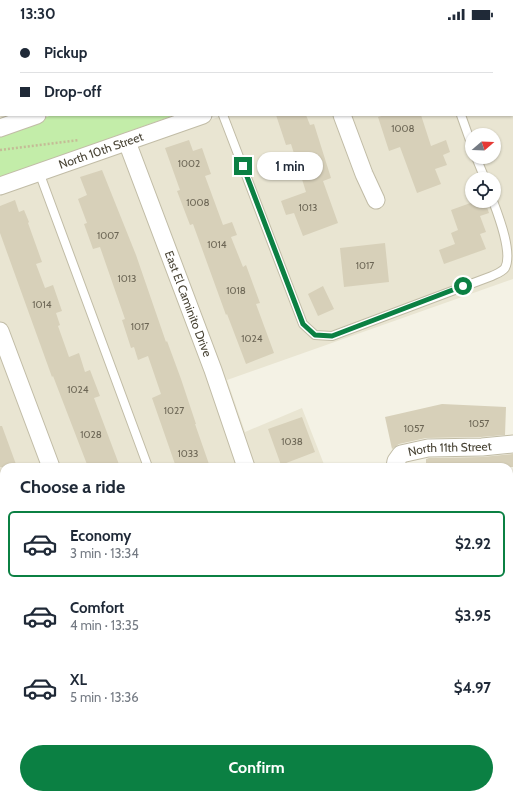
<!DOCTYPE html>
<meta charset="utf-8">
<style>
body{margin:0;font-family:Cabin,sans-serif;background:#f6f6f7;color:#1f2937;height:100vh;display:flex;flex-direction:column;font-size:15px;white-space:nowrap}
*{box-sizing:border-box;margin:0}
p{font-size:13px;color:#747a83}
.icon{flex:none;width:22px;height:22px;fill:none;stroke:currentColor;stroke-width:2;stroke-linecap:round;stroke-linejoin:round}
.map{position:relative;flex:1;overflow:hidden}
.side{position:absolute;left:0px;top:435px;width:513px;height:336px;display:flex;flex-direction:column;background:#fff;border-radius:12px 12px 0 0;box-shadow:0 1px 3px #0004}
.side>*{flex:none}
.guide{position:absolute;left:0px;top:0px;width:513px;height:88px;box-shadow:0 1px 3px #0004;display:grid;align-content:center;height:88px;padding:0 20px;background:#fff}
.needle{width:26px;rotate:71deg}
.controls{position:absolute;left:465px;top:100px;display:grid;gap:8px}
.controls a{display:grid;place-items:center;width:36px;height:36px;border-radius:50%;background:#fff;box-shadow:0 1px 3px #0004;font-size:20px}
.end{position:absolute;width:18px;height:18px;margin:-9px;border:5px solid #0b8043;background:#fff;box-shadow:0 0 0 2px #fff}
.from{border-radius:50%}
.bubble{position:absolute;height:28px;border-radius:14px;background:#fff;box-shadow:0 1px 3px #0004;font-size:13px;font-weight:700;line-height:28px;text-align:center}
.guide b{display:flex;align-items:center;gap:14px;height:38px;font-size:15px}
.guide b+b{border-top:1px solid #e0e1e3}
.guide i{width:10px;height:10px;background:#1f2937}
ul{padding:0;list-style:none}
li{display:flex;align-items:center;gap:12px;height:66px;margin:0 8px 6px;padding:0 12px;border:2px solid transparent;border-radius:6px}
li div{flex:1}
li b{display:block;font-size:15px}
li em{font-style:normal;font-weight:700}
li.on{border-color:#0b8043}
li>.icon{width:36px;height:36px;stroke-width:1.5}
h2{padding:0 20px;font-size:18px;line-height:48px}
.button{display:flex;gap:8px;margin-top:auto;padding:8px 20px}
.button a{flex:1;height:46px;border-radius:24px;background:#0b8043;color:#fff;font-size:16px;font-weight:700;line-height:46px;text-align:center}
.status{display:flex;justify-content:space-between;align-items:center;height:28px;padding:0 20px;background:#fff;direction:ltr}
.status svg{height:11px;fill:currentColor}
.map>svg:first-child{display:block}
.residential{fill:#e9e5d2;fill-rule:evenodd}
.green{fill:#c3eda9}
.building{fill:#d7d0b9}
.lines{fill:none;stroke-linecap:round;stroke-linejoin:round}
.service-casing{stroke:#c1bca6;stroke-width:10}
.minor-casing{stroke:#c1bca6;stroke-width:19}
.path{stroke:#c4bb96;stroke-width:2.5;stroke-dasharray:2 2;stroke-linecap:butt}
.service{stroke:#fff;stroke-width:8}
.minor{stroke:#fff;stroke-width:17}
.route{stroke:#0b8043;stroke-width:5}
.labels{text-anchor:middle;stroke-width:3;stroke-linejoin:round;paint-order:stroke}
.number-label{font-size:10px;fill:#6c6655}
.street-label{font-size:12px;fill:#484334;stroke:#fff}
</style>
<div class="status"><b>13:30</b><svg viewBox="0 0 49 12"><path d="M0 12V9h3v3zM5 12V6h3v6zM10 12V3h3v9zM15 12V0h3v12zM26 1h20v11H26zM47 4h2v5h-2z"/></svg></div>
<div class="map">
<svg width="513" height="771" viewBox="0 0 513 771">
<rect width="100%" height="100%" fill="#f4f2e5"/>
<path class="residential" d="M0,0H259L1,1V87H13L0,92Z
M467,0H513V251L227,352L245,404L302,380L325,439H4V767H509V656L513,654V771H0V167L224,87H512V1H464ZM472,107H494V129H472ZM472,151H494V173H472Z"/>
<path class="green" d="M301,0H423L298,1Z
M52,87H175L0,149V105Z"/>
<path class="building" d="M276,87H306L310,97L314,96L331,150L323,153L338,195L303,208L294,185L286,187L281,173L306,164L291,116L286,117Z
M385,87H421L431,118L446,112L450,124L443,127L447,137L435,141L441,156L417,165L400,119L389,123L378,89Z
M189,112L193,123L202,120L211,146L205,148L223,197L232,194L237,207L231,209L243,239L246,237L260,275L256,276L274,325L246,336L227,286L226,287L193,196L190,197L177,163L180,162L165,120Z
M102,142L136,227L166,314L167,313L181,351L196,396H195L210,439H176L152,370L161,366L148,328L138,332L134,319L131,320L122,292L125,291L100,219L93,221L84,196L87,195L78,171L87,167L80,149Z
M15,172L19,184L24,182L29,194L28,195L42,234L36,236L45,260L53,257L62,283L56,285L60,297L58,298L69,329L79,325L85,344L90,342L100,368L94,370L120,439H88L53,348L52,349L0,205V178Z
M476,173H485L489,185L480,188L486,204L480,206L486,221L444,236L439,222L455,216L451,205L458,202L451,182Z
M385,215L389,254L344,259L340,220Z
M323,258L334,281L318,288L308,266Z
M442,376L506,379L505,407L481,409L426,410L399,416L392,421L385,389Z
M302,389L315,424L281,437L268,401Z
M0,398H2L17,439H0Z
M513,426V439H426V431L429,430L482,429Z"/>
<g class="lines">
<defs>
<path id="service" d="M13,0V1
M215,0V1
M223,87L303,296L315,307L332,308L492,248C496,246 502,244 505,240C513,225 499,189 493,173
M461,87L472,118
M476,129L485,151
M39,144L148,439
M0,565L4,576
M509,645L513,643
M75,767L77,771
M270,767L272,771
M470,767L471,771"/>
<g id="minor">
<path d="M115,0V1"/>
<path d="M284,1L287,0"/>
<path d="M444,1L447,0"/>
<path d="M342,87L364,146L376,172"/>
<path d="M0,100L37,87"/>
<path id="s1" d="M127,114L213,342L246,439"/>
<path id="s2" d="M0,158L203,87"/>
<path d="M0,303L51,439"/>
<path id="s3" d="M395,439L396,433L401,426L428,420L482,419L513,416"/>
<path d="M509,482L513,483"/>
<path d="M174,767L176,771"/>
<path d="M372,767L373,771"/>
</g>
</defs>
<use href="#service" class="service-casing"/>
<use href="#minor" class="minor-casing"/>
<path class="path" d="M340,0L341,1
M320,1L323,0
M0,122L79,112"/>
<use href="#service" class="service"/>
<use href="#minor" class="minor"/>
</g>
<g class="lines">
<path class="route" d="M243,138L303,296L315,307L332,308L463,258"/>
</g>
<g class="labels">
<g class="number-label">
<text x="403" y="104">1008</text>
<text x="189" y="139">1002</text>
<text x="198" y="178">1008</text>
<text x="308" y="183">1013</text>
<text x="108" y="211">1007</text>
<text x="217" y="220">1014</text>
<text x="365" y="241">1017</text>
<text x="127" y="254">1013</text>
<text x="236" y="266">1018</text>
<text x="42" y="280">1014</text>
<text x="140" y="302">1017</text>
<text x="252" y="314">1024</text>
<text x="78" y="365">1024</text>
<text x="174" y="386">1027</text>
<text x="479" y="399">1057</text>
<text x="414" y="404">1057</text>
<text x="91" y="410">1028</text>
<text x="292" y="417">1038</text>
<text x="188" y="429">1033</text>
</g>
<g class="street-label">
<text dy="4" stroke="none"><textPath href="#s2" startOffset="107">North 10th Street</textPath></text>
<text dy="4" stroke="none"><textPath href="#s1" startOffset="173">East El Caminito Drive</textPath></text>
<text dy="4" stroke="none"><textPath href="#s3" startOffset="64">North 11th Street</textPath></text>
</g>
</g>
</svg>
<div class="controls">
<a><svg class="needle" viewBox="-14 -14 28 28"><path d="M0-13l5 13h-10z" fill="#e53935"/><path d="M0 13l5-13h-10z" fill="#747a83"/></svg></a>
<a><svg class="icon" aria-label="locate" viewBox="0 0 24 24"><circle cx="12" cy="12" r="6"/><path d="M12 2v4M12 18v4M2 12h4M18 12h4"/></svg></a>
</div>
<i class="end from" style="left:463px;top:258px"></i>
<i class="end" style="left:243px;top:138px"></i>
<div class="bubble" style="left:257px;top:124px;width:66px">1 min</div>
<div class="guide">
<b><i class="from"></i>Pickup</b>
<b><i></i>Drop-off</b>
</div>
<section class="side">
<h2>Choose a ride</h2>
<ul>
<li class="on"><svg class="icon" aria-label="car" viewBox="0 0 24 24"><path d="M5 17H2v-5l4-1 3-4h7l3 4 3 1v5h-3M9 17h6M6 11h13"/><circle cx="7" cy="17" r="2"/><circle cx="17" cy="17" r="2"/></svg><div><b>Economy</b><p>3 min · 13:34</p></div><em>$2.92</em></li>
<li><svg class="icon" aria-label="car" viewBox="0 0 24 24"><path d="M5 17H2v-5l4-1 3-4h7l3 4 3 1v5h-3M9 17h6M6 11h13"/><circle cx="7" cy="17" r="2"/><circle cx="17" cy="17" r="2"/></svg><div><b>Comfort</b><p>4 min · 13:35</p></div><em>$3.95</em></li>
<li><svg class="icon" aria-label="car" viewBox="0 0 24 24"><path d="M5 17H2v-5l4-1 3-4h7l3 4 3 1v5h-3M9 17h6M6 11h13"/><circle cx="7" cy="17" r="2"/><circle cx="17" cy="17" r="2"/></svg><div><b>XL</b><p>5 min · 13:36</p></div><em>$4.97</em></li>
</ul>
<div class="button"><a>Confirm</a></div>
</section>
</div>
